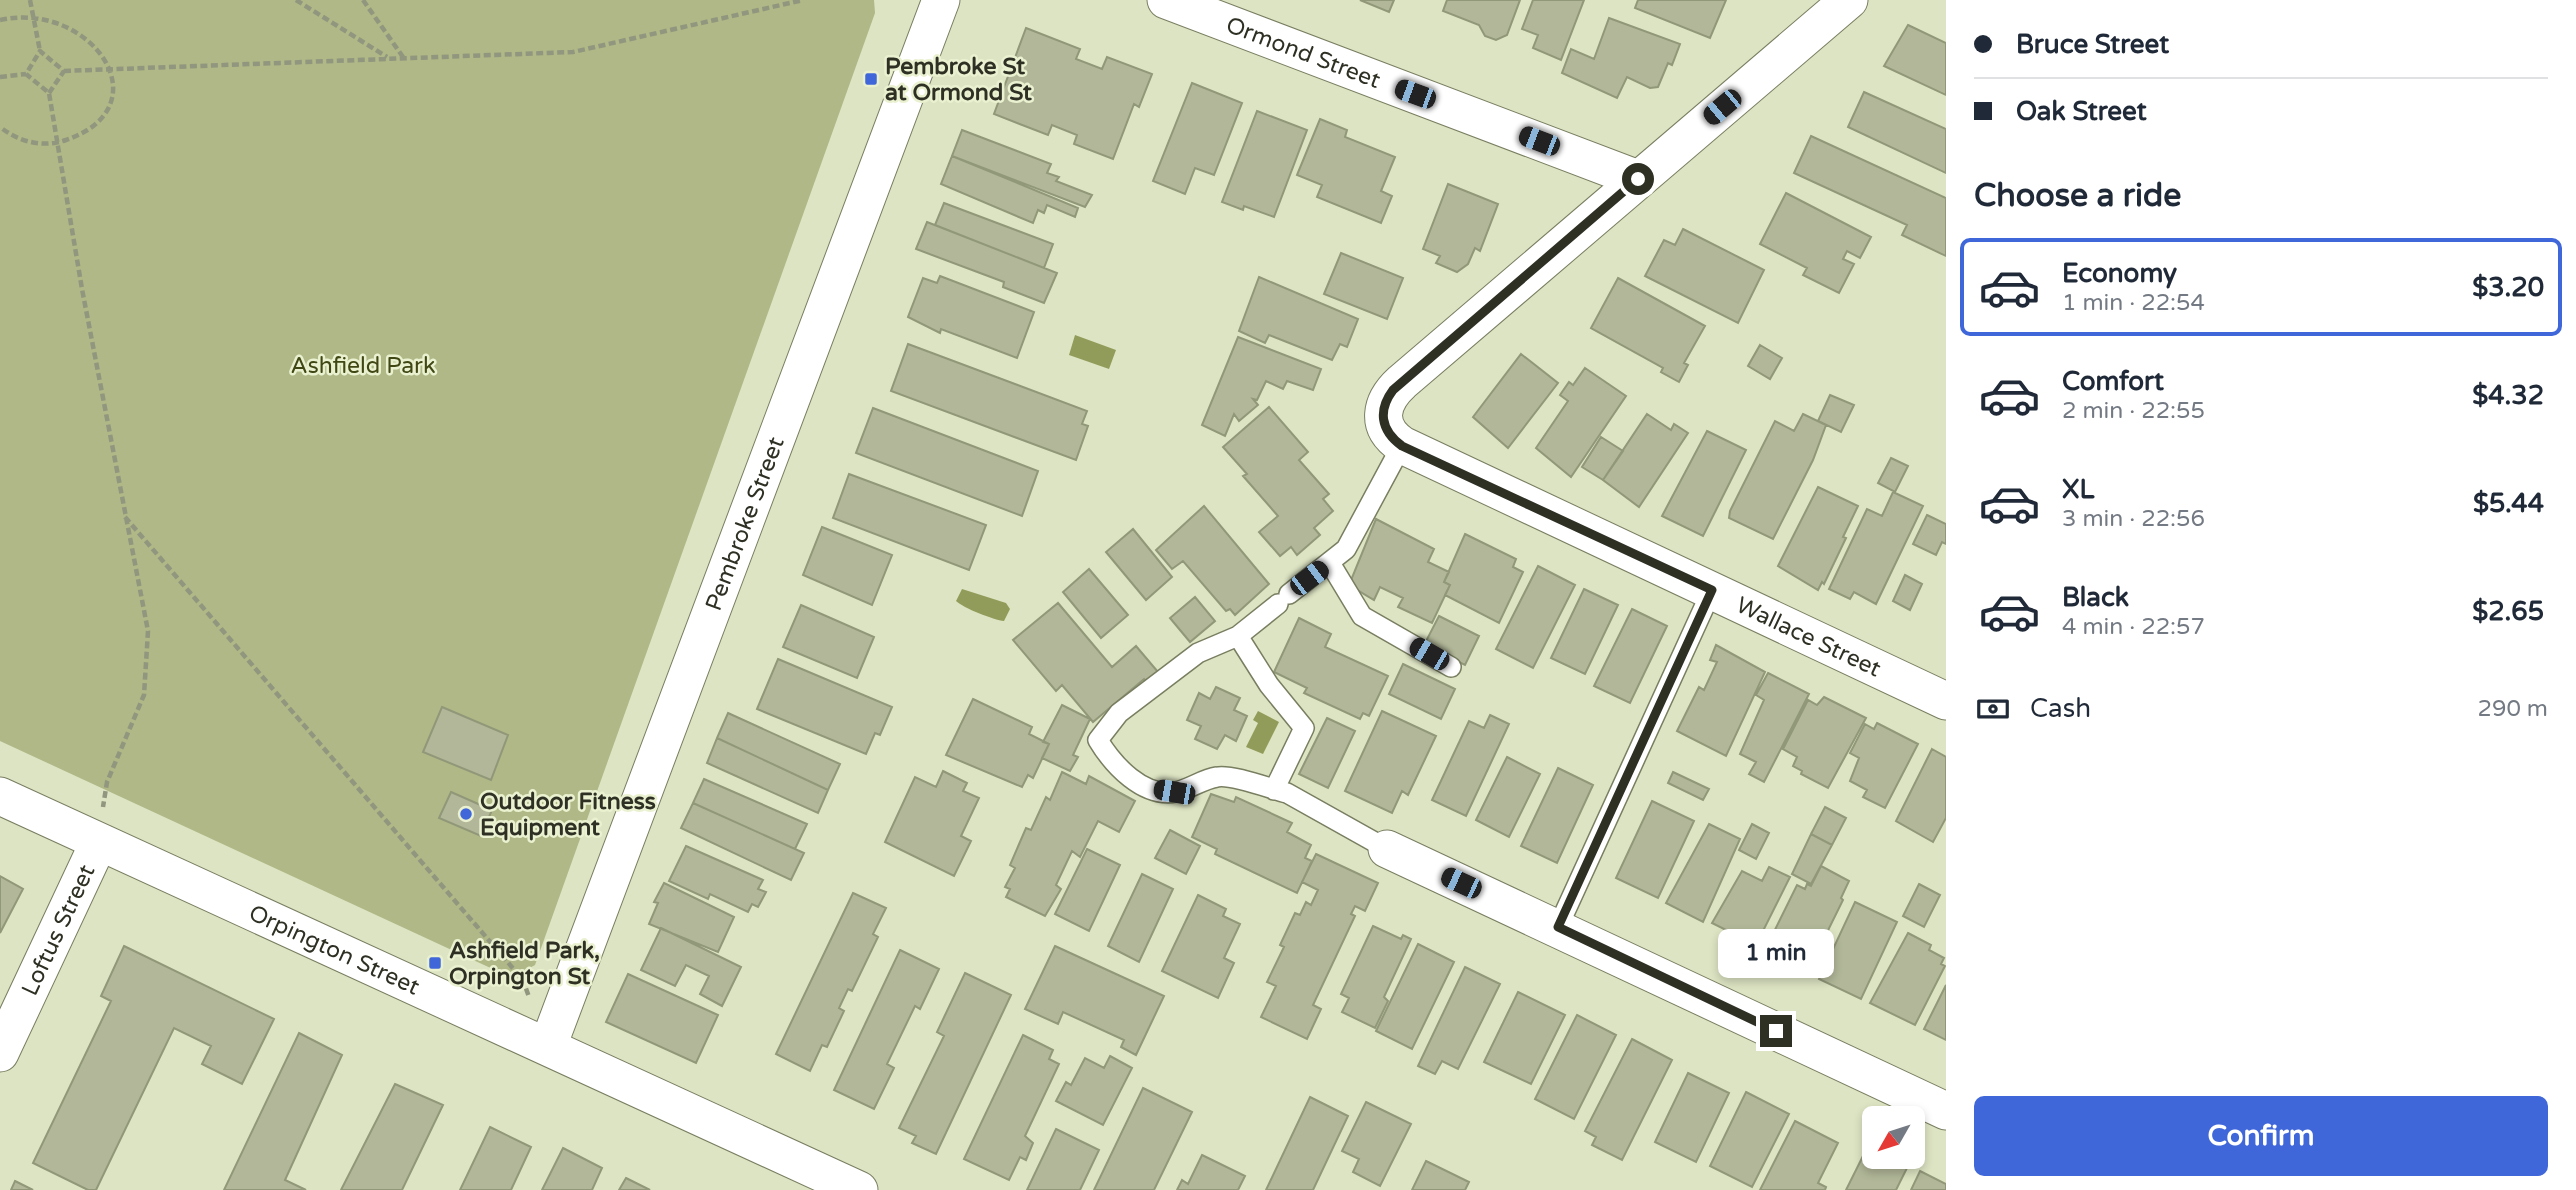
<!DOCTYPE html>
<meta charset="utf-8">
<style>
body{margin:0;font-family:"Varela Round",sans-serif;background:#f2f2f3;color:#1f2937;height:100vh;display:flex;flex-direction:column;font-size:26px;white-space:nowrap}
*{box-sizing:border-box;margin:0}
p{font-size:23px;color:#747a83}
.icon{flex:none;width:38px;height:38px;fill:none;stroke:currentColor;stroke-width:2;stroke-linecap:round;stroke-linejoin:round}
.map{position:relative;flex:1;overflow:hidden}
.drawer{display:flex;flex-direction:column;background:#fff;width:630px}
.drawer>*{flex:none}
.top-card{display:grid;align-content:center;height:154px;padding:0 28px;background:#fff}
.needle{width:46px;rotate:231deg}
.fabs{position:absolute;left:1862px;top:1106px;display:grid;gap:14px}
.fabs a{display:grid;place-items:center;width:63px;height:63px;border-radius:10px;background:#fff;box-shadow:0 4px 10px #0003;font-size:35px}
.end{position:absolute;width:32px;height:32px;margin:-16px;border:9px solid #2e3024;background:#fff;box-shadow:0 0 0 4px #fff}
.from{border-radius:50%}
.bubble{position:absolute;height:49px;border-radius:10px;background:#fff;box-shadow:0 4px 10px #0003;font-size:23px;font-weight:800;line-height:49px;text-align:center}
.car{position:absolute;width:21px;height:42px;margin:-21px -10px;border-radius:9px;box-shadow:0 0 5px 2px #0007;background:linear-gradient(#222 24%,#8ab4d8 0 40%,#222 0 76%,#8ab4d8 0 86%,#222 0)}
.top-card b{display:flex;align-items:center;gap:24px;height:66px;font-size:26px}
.top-card b+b{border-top:2px solid #e0e1e3}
.top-card i{width:18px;height:18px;background:#1f2937}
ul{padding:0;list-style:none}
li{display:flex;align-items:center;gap:21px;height:98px;margin:0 14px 10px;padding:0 14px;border:4px solid transparent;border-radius:10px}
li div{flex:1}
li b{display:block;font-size:26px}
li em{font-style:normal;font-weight:800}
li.on{border-color:#4067d9}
li>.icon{width:63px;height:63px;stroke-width:1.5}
h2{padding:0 28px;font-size:32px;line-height:84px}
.pay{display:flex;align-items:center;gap:18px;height:77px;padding:0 28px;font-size:26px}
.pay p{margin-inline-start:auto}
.cta{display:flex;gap:14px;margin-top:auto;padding:14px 28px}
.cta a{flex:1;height:80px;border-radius:10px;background:#4067d9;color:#fff;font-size:28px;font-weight:800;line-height:80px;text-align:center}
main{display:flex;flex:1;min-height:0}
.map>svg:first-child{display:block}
.green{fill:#afb886}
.water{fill:#929c5a}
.building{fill:#b1b798;stroke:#919779;stroke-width:2}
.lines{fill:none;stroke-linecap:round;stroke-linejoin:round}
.lane-casing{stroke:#787e60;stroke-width:22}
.street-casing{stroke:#787e60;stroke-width:39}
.path{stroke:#91967e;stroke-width:4.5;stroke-dasharray:7 3.5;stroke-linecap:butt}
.lane{stroke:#fff;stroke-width:19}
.street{stroke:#fff;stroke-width:37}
.route{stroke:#2e3024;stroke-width:9}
.poi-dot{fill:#4067d9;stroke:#eaf1d0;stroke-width:2.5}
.labels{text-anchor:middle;stroke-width:5;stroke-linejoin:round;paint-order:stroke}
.street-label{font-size:23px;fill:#2e3024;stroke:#eaf1d0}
.poi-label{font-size:23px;font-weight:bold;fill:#2e3024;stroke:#eaf1d0;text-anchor:start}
.park-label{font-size:23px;fill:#404714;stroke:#eaf1d0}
</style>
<main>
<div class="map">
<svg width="1946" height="1190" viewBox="0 0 1946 1190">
<rect width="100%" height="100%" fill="#dde4c3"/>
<path class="green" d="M0,0H874L875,13L535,965L512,978L0,741Z"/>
<path class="water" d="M1075,335L1116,350L1109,369L1069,355Z
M962,589L1006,603L1010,609L1004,621C994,620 963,608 956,601Z
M1258,711L1279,722L1263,754L1246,747L1258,723L1253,720Z"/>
<path class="building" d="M1360,0H1394L1389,12Z
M1447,0H1520L1507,35L1496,40L1485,36L1479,25L1443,11Z
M1533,0H1584L1561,60L1533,48L1538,35L1522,29Z
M1638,0H1726L1710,38L1635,8Z
M1609,18L1680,44L1672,65L1668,63L1658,87L1650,88L1627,77L1617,98L1562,73L1571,49L1594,59Z
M1908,25L1946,43V95L1884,66Z
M1026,28L1080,49L1076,59L1102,69L1107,57L1152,74L1139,107L1134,104L1113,159L1074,144L1077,135L1052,125L1048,135L994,114Z
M1192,83L1242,103L1214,175L1195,168L1185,194L1153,181Z
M1864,92L1946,129V173L1848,127Z
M1257,111L1307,130L1274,217L1244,206L1243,210L1222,202Z
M1320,119L1347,130L1345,137L1395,157L1381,191L1392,196L1381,223L1317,197L1322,185L1297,175Z
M962,130L1051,164L1047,173L1059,177L1056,181L1092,195L1085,207L952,156Z
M1811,136L1946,198V256L1902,235L1907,225L1794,173Z
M952,156L1078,208L1075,217L1047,205L1044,213L1038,210L1033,223L941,184Z
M1448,184L1498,204L1480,251L1475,248L1468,264L1457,272L1436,263L1440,256L1423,249Z
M1786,193L1871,237L1860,258L1847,251L1843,259L1854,264L1839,293L1803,275L1807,268L1760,244Z
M944,203L1053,244L1044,268L935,225Z
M927,222L1057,273L1044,303L1003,287L1004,282L916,249Z
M1683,229L1764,270L1738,323L1645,276L1664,240L1675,245Z
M1341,253L1403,278L1387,319L1324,294Z
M940,276L1034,312L1017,358L941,329L940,333L908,317L923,278L937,283Z
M1259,277L1358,319L1347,347L1340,344L1332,360L1269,335L1265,343L1239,331Z
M1618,278L1705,326L1684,363L1688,365L1679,382L1661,372L1663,368L1591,328Z
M1238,337L1321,369L1313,390L1287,381L1283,389L1266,381L1257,400L1253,399L1258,405L1239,421L1234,414L1225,436L1202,425Z
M908,344L1087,411L1082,424L1088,426L1076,460L891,391Z
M1760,345L1782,358L1770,379L1748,366Z
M1521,354L1558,383L1508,448L1473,417Z
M1585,368L1626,396L1571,477L1536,448L1568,401L1560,395L1569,382L1573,385Z
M1830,395L1854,405L1841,432L1818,421Z
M1269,407L1308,452L1299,460L1329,494L1323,499L1333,511L1314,528L1320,535L1297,555L1291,547L1280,556L1259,532L1278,516L1243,476L1247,474L1223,447Z
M873,408L1038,471L1022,516L856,453Z
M1647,414L1671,430L1674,424L1688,433L1639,507L1603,480Z
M1803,414L1826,425L1813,460L1773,539L1729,518L1730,511L1775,421L1794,431Z
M1707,431L1746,450L1703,536L1662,516Z
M1601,437L1623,451L1603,480L1582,467Z
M1891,458L1908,466L1895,492L1878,483Z
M849,474L986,525L969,570L833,518Z
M1818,487L1858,506L1843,537L1846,538L1824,584L1822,582L1818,590L1778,566Z
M1893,492L1923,506L1876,604L1854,592L1850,599L1829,589L1867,509L1882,516Z
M1204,506L1269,584L1235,615L1230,609L1226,611L1183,561L1172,569L1156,550Z
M1927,515L1946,524V544L1942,542L1936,555L1913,544Z
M1376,519L1434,549L1428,562L1449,572L1444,582L1450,585L1432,623L1398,607L1403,598L1380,587L1374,600L1349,585Z
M822,527L892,555L872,605L803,575Z
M1133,529L1172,577L1146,600L1106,552Z
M1465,534L1516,559L1513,567L1523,572L1499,623L1445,595L1450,585L1444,582Z
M1538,566L1575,585L1533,668L1496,649Z
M1089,569L1128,615L1101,638L1063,592Z
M1905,575L1922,584L1910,610L1893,601Z
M1584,589L1618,605L1585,674L1551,658Z
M1195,597L1215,621L1190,642L1170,618Z
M1058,603L1112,667L1136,646L1158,672L1147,682L1144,679L1093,722L1062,685L1056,691L1013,640Z
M801,605L874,637L857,678L783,647Z
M1632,609L1667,626L1630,703L1594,686Z
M1439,616L1479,636L1465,665L1424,645Z
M1299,618L1331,634L1325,647L1388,676L1369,716L1363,713L1360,719L1304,693L1307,688L1274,672Z
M1716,645L1765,672L1726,756L1677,731L1699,687L1704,690L1717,662L1710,660Z
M778,659L892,707L880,735L875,733L866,754L757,709Z
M1403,664L1455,689L1441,719L1389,694Z
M1768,673L1809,694L1764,782L1749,774L1756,762L1740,754L1764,700L1756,695Z
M1216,687L1240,698L1234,710L1247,716L1236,741L1225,735L1217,749L1195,739L1201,726L1187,720L1199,693L1210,699Z
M1824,697L1866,718L1828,788L1801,774L1802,771L1793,766L1797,757L1783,749L1808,700L1817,705Z
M973,699L1032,727L1029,734L1049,744L1033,778L1028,775L1022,787L946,755Z
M1062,705L1090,719L1073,755L1078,757L1070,771L1042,758L1049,744L1043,742Z
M442,707L508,735L491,780L423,752Z
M1382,711L1436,736L1408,795L1402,791L1392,813L1345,791Z
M728,713L840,764L828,790L717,738Z
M1490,715L1509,724L1466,816L1432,800L1469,721L1484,728Z
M1327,718L1355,731L1328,788L1299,774Z
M1877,723L1918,744L1885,808L1863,797L1867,790L1850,781L1859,758L1850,753L1865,724L1874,729Z
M717,738L828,790L818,813L707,763Z
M1932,749L1946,757V818L1933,842L1896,821Z
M1507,757L1540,774L1509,837L1476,820Z
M1558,768L1593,785L1557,863L1521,846Z
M943,771L967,783L963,791L979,798L961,836L971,841L954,876L885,842L915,777L936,787Z
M1062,772L1086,784L1089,776L1135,801L1119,832L1098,821L1080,857L1072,851L1056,885L1061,889L1045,916L1006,897L1010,889L1005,887L1015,868L1010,865L1026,828L1031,830L1046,797L1050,800Z
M1673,772L1709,789L1703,800L1668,783Z
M704,779L807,824L795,849L693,803Z
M451,792L492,810L481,836L439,818Z
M1211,794L1234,802L1236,797L1292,823L1287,832L1311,845L1305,858L1312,861L1297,893L1215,854L1217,849L1192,837Z
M1652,801L1694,821L1658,898L1616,878Z
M693,803L804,853L791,880L681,828Z
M1825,807L1846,818L1832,845L1811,834Z
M1709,824L1740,839L1703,922L1666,903Z
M1752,824L1769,833L1756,859L1739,850Z
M1170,830L1200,846L1186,874L1155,858Z
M1811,834L1832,845L1811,884L1792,874Z
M686,846L763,880L758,889L766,892L758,907L752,904L748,912L710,894L708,899L669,881Z
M1087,849L1120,865L1089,931L1055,914Z
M1316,854L1378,883L1365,911L1355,906L1351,914L1355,916L1313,1005L1321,1009L1307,1039L1261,1017L1276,986L1267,982L1284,947L1280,945L1295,913L1300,915L1306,902L1311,905L1318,890L1302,882Z
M1821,866L1849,881L1841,898L1843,900L1809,969L1766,948L1797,885L1805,889L1807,884L1811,886Z
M1769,867L1790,877L1756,945L1712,923L1742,871L1762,881Z
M1142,874L1173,889L1139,962L1108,946Z
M0,876L23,889L0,933Z
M664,883L734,917L718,952L649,924L658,903L654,902Z
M1919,884L1940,895L1924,927L1903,916Z
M853,893L886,908L873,934L878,937L852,991L848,989L839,1008L844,1011L827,1047L822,1045L810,1071L776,1054Z
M1198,895L1226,909L1223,916L1240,924L1224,958L1234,963L1218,998L1162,971Z
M1855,902L1897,922L1861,999L1819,979Z
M1373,926L1401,939L1403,935L1411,939L1384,997L1388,1001L1375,1028L1342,1012L1349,998L1341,994Z
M661,928L741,967L722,1006L700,994L709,976L686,965L675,986L641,970Z
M1908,933L1931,945L1929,950L1944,958L1941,964L1945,966L1915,1025L1870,1003Z
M1418,944L1454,962L1412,1049L1376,1031Z
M124,946L274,1019L242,1084L202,1064L211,1046L174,1028L96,1190H88L33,1163L111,1001L101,996Z
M1055,946L1164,996L1136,1055L1121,1047L1124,1040L1063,1012L1058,1024L1025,1009Z
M900,950L939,969L920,1009L915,1006L887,1064L894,1068L874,1109L834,1090Z
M1465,967L1500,984L1458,1069L1442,1061L1435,1074L1418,1066Z
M965,973L1011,995L936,1154L912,1143L916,1136L899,1128L944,1036L937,1032Z
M628,974L718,1015L696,1063L606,1022Z
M1946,985V1040L1924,1029Z
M1518,992L1565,1015L1531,1084L1484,1062Z
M1577,1015L1616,1035L1574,1119L1535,1099Z
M299,1033L342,1055L285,1180L306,1190H224Z
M1023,1035L1053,1050L1049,1059L1059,1064L1025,1136L1033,1143L1026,1160L1020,1157L1009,1180L964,1159Z
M1632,1039L1672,1060L1622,1160L1592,1145L1596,1137L1585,1131Z
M1110,1056L1132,1068L1103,1125L1056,1101L1066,1082L1071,1085L1085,1058L1104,1068Z
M1688,1073L1729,1093L1696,1162L1655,1142Z
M395,1084L443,1105L402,1190H341Z
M1143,1088L1192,1112L1154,1190H1094Z
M1746,1092L1789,1114L1752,1187L1710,1166Z
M1310,1097L1348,1116L1313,1190H1266Z
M1366,1102L1411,1124L1380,1186L1353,1172L1359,1159L1342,1151Z
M1795,1121L1838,1143L1818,1183L1826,1187L1825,1190H1760Z
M490,1127L531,1147L511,1190H460Z
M1056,1129L1099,1150L1080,1190H1027Z
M563,1148L602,1168L592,1190H542Z
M1867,1148L1874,1152V1157H1884L1907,1168L1896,1190H1846Z
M1202,1155L1245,1176L1238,1190H1177L1182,1180L1188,1184Z
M1426,1161L1469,1182L1465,1190H1412Z
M1920,1171L1946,1184V1190H1911Z
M626,1178L650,1190H619Z
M15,1181L33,1190H11Z"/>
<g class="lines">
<defs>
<path id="lane" d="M1330,563L1362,616L1451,667
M1289,594L1346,549L1402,445
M1238,636L1278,604
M1274,790L1304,728L1269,685L1238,636L1198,653L1119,713L1098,740C1113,765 1143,798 1176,792C1190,789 1203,779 1217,777C1232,774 1271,789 1287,793L1387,849
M1558,927L1712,590"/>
<g id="street">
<path id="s1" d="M1166,0L1638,179"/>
<path id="s2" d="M1849,0L1402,382C1380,402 1375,427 1402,445L1946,701"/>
<path id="s3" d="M0,796L859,1190"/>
<path d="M1387,849L1946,1111"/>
<path id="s4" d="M548,1046L941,0"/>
<path id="s5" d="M0,1053L98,844"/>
</g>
</defs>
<use href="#lane" class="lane-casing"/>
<use href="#street" class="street-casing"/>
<path class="path" d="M30,0L40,51
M296,0L387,57
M363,0L403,57
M0,20C91,0 165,106 66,140C43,148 19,142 0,127
M64,71L573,52L803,0
M0,77L26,74
M49,93L64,71L40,51L26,74L49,93L82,289L148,631L144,695L107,782L103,807
M125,517L523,980L529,997"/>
<use href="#lane" class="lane"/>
<use href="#street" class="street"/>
</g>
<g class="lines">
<path class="route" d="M1638,179L1393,390C1378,410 1380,430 1402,446L1712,590L1558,927L1776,1031"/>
</g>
<g class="poi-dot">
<rect x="864" y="72" width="14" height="14" rx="3.5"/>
<circle cx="466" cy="814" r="7"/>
<rect x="428" y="956" width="14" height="14" rx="3.5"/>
</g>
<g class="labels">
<g class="street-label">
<text dy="8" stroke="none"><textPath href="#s1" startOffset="147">Ormond Street</textPath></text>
<text dy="8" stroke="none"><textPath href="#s4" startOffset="558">Pembroke Street</textPath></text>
<text dy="8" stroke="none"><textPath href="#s2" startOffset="1113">Wallace Street</textPath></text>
<text dy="8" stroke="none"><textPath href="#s5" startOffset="136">Loftus Street</textPath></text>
<text dy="8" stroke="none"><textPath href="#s3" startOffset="368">Orpington Street</textPath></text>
</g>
<g class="poi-label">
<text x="885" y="74">Pembroke St<tspan x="885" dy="26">at Ormond St</tspan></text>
<text x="480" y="809">Outdoor Fitness<tspan x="480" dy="26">Equipment</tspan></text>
<text x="449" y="958">Ashfield Park,<tspan x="449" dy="26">Orpington St</tspan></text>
</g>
<g class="park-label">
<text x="363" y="373">Ashfield Park</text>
</g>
</g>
</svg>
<div class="fabs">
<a><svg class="needle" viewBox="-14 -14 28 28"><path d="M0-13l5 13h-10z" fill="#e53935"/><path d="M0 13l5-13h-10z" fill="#747a83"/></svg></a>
</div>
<i class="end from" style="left:1638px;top:179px"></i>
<i class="end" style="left:1776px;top:1031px"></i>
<div class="bubble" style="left:1718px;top:929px;width:116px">1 min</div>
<i class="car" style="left:1415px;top:94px;rotate:290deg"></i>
<i class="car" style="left:1722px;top:107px;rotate:230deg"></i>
<i class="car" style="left:1539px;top:141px;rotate:291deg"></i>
<i class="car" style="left:1309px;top:578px;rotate:53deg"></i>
<i class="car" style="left:1429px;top:654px;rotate:300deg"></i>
<i class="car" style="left:1174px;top:792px;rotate:280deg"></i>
<i class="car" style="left:1461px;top:883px;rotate:295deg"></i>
</div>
<section class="drawer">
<div class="top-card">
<b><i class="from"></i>Bruce Street</b>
<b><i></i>Oak Street</b>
</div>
<h2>Choose a ride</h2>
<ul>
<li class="on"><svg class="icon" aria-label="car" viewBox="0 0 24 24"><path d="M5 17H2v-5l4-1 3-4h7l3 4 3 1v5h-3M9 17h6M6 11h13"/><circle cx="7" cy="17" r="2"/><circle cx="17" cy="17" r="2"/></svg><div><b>Economy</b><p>1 min · 22:54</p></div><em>$3.20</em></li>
<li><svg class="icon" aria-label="car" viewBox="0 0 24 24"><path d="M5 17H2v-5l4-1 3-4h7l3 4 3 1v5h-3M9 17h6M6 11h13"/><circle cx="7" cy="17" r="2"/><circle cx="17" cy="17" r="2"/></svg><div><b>Comfort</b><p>2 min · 22:55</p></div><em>$4.32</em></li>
<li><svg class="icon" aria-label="car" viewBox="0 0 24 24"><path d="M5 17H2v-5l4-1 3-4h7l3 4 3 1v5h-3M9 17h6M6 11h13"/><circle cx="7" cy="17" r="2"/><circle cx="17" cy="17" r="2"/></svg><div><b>XL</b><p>3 min · 22:56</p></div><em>$5.44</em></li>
<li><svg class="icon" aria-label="car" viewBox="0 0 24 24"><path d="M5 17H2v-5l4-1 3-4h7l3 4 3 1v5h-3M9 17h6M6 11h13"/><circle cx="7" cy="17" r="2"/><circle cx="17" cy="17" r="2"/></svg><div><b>Black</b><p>4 min · 22:57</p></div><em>$2.65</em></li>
</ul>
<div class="pay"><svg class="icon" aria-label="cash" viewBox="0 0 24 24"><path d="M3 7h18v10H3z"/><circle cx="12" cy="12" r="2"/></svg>Cash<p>290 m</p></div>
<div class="cta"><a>Confirm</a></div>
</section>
</main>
